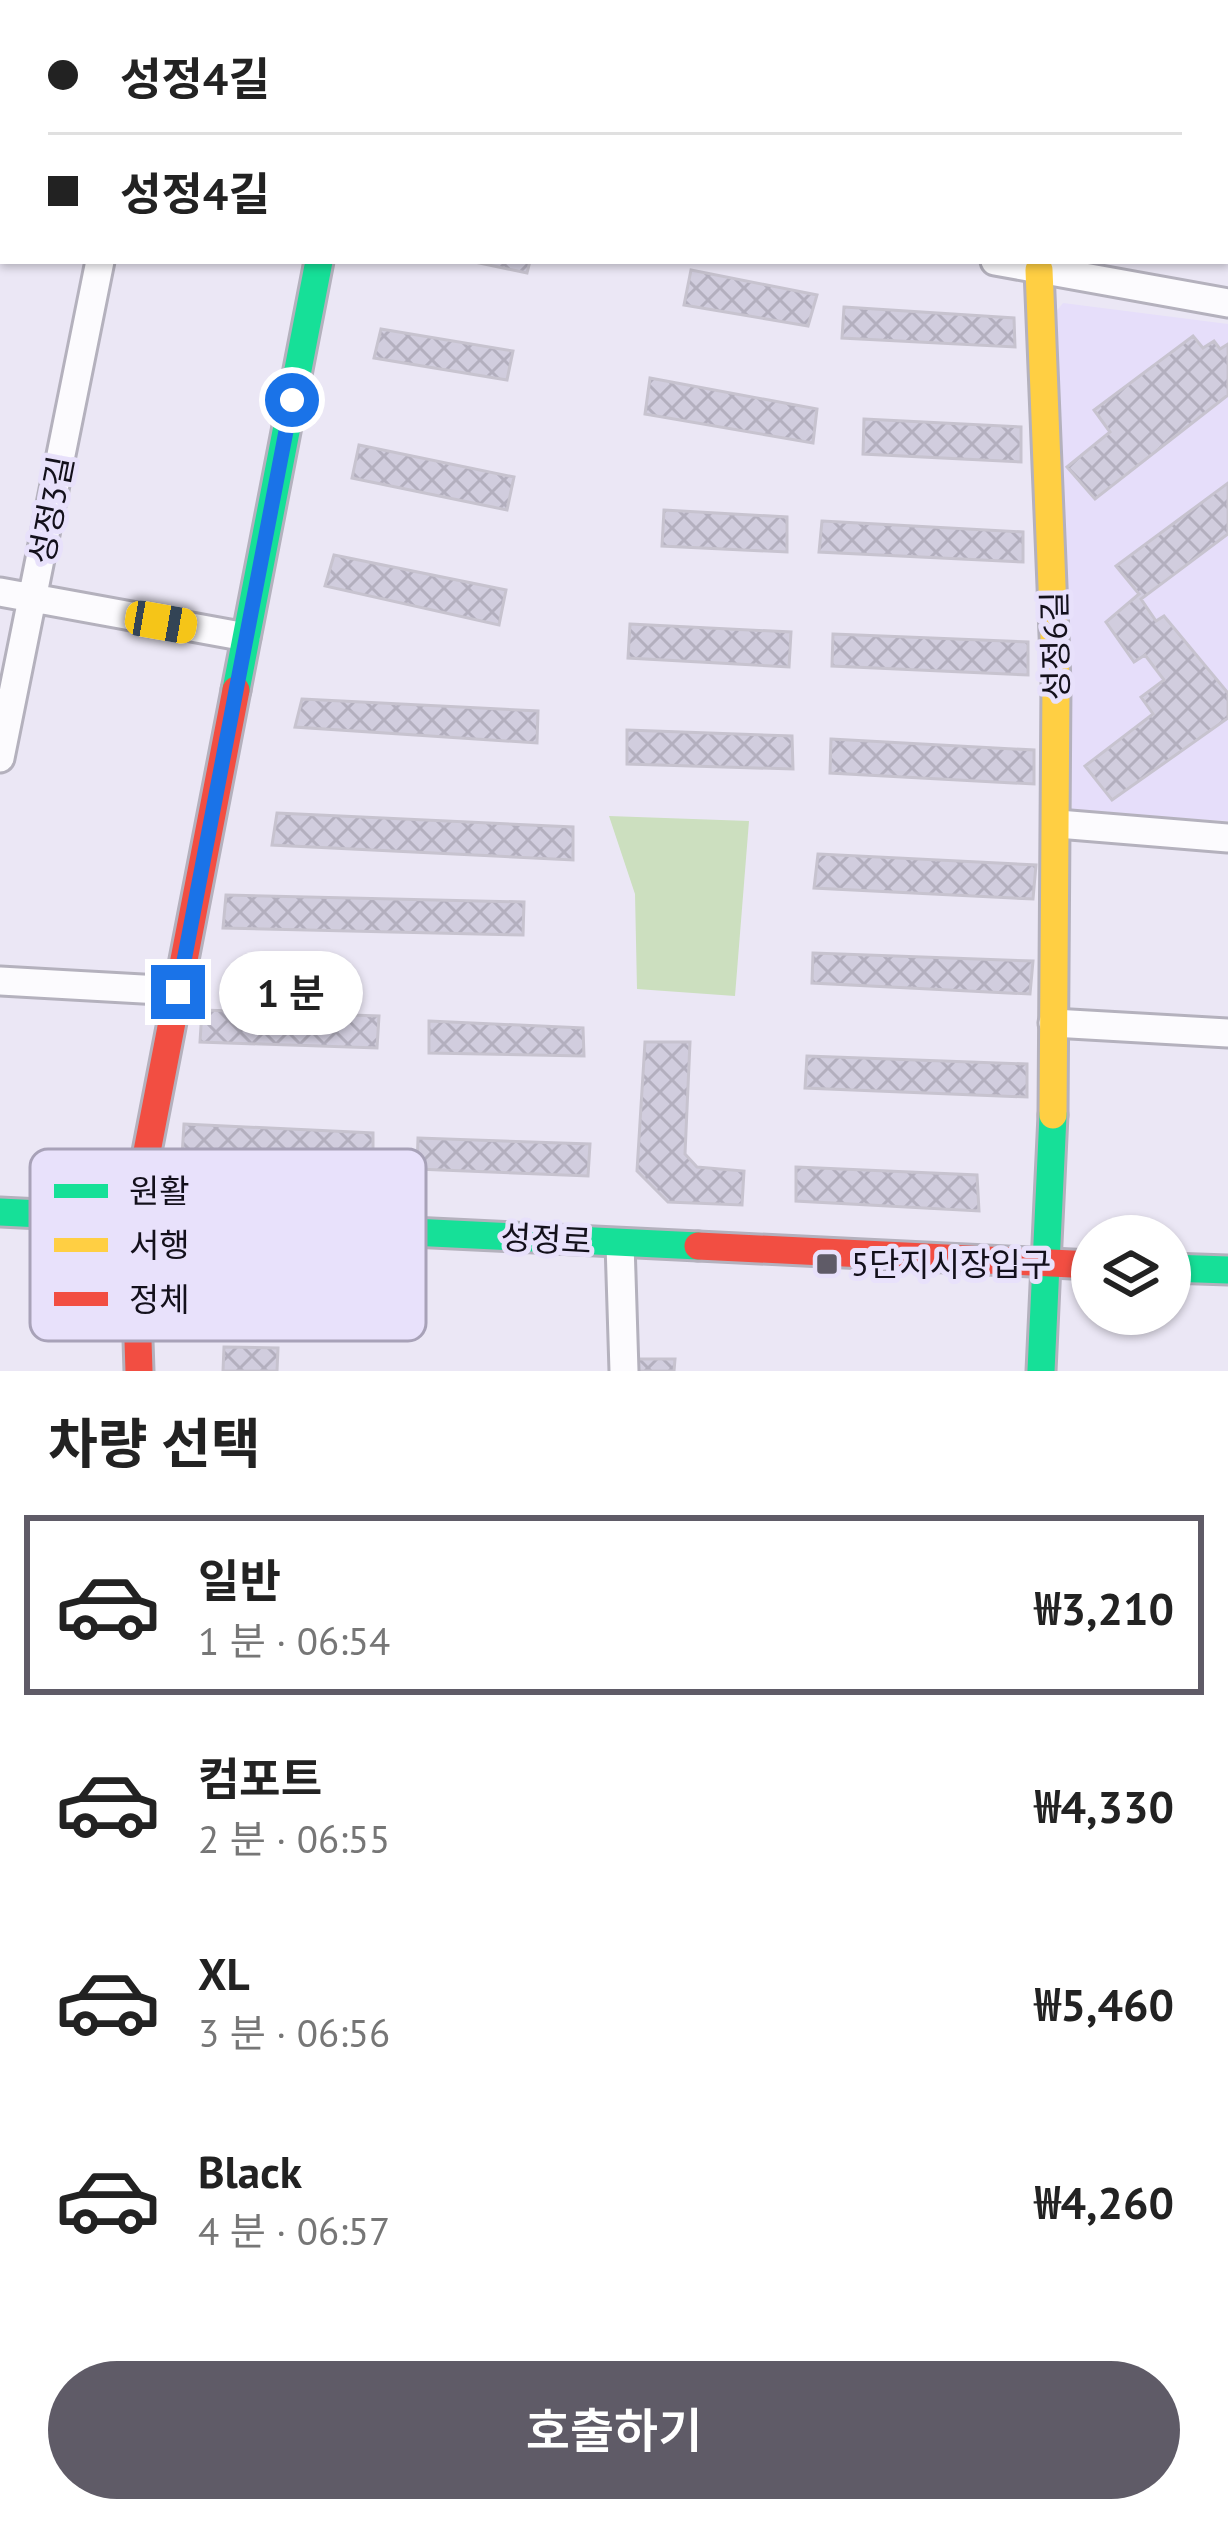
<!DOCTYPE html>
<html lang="ko">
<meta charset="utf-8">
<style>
body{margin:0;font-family:"PT Sans","Noto Sans KR",sans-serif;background:#f6f6f6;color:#222;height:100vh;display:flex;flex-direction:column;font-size:45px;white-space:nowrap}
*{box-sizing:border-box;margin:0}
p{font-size:39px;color:#767676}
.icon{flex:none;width:66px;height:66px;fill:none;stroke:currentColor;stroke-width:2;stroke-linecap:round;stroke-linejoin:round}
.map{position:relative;height:1371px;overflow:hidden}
.side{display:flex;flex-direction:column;background:#fff;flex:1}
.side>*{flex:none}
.banner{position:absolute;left:0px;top:0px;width:1230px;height:264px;box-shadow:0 3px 9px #0004;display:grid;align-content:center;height:264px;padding:0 48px;background:#fff}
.tools{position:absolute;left:1071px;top:1215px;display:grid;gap:24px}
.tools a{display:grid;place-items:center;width:120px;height:120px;border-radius:50%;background:#fff;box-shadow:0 3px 9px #0004;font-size:60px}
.end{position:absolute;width:54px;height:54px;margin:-27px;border:15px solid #1a73e8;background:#fff;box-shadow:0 0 0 6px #fff}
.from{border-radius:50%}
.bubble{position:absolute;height:84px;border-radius:42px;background:#fff;box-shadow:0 3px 9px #0004;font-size:39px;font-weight:600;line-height:84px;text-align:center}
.car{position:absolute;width:36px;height:72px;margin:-36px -18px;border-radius:15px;box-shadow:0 0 9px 3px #0007;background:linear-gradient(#f5c518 24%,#345 0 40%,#f5c518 0 76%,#345 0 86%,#f5c518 0)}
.banner b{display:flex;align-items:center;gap:42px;height:114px;font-size:45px}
.banner b+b{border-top:3px solid #e0e0e0}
.banner i{width:30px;height:30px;background:#222}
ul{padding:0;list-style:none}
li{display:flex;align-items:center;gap:36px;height:180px;margin:0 24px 18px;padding:0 24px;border:6px solid transparent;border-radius:0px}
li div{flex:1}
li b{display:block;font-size:45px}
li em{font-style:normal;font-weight:600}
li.on{border-color:#5f5b67}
li>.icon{width:108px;height:108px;stroke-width:1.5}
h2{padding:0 48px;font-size:54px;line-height:144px}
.cta{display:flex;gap:24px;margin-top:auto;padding:24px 48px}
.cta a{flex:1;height:138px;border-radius:72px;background:#5f5b67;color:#fff;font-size:48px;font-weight:600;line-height:138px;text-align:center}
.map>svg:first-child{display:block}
.built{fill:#e6defa}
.green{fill:#ccdfbf}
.building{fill:url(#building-cross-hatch);stroke:#c7c3cf;stroke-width:3}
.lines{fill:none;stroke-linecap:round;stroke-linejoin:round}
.street-casing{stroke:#b4b1bd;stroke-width:33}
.fast-casing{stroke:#b4b1bd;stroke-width:33}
.slow-casing{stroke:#b4b1bd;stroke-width:33}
.jam-casing{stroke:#b4b1bd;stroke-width:33}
.street{stroke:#fcfbfe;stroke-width:27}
.fast{stroke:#16e098;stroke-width:27}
.slow{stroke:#ffcf43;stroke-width:27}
.jam{stroke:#f24e42;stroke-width:27}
.route{stroke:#1a73e8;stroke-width:15}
.poi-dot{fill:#5f5b67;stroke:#e8e1fb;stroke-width:4.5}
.labels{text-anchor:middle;stroke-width:10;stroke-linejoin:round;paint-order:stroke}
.street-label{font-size:33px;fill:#13101b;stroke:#e8e1fb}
.poi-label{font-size:33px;fill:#13101b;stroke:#e8e1fb;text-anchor:start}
.key{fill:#e8e1fb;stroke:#a8a2b8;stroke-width:3}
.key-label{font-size:33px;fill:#13101b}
</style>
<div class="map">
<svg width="1228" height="1371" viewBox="0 0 1228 1371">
<defs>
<pattern id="building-cross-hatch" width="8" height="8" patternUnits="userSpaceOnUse" patternTransform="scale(3)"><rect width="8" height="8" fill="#d1cdde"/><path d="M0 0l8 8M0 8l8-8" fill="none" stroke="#b3afbe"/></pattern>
</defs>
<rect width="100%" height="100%" fill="#ebe7f5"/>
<path class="built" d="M1063,303L1228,324V821L1072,811L1056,312Z"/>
<path class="green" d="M609,816L749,821L735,996L637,989L635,894Z"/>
<path class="building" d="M470,261H530L527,273Z
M691,270L817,295L808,326L684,305Z
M844,307L1014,318L1015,347L842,338Z
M381,329L513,351L507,380L374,358Z
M1193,336L1203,348L1214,341L1220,349L1228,344V395L1095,499L1067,467L1110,432L1094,410Z
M650,378L817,409L813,443L645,414Z
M864,419L1021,427V462L863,454Z
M359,445L514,477L507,510L352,478Z
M1228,483V534L1141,599L1156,621L1164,616L1228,693V718L1112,800L1085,766L1153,714L1141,697L1164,680L1145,655L1134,662L1106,622L1139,594L1116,566Z
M664,510L787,517V552L662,546Z
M822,521L1023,532V562L819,552Z
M334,555L506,590L499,625L325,586Z
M630,624L791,632L789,667L628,658Z
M833,634L1028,642V675L832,666Z
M302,699L538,711L537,743L295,727Z
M627,730L792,736L793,769L627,764Z
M831,739L1034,750V784L830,773Z
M277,813L573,827V860L272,845Z
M818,854L1036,865L1033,899L814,888Z
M226,895L524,902L523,935L223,928Z
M813,953L1033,961L1030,994L812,983Z
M202,1010L379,1016L377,1048L200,1042Z
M429,1021L583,1028L584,1056L429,1053Z
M645,1042H690L685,1154L697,1167L744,1171L742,1205L668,1202L637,1171Z
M807,1056L1027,1064V1097L805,1088Z
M184,1124L373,1133V1165L182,1156Z
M418,1138L590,1144L588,1176L417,1169Z
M796,1167L977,1175L979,1211L796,1201Z
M224,1347L278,1348L277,1371H223Z
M637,1359H675L674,1371H637Z"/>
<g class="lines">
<defs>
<path id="street" d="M1224,0L1225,3
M152,3L153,0
M369,3V0
M603,3V0
M865,3L866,0
M0,61L3,62
M995,261L1228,303
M0,592L246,637
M0,758L100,261
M1058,824L1228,838
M0,981L178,991
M1053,1023L1228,1033
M620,1243L624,1371"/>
<path id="fast" d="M236,690L319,261
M0,1212L698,1246
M1170,1268L1228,1270
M1041,1371L1053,1115"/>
<path id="slow" d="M1039,270L1056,683L1053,1115"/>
<path id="jam" d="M698,1246L1092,1265
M139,1371L134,1219L236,690"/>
</defs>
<use href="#street" class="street-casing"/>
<use href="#fast" class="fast-casing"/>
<use href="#slow" class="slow-casing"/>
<use href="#jam" class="jam-casing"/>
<use href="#street" class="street"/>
<use href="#fast" class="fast"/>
<use href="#slow" class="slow"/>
<use href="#jam" class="jam"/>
</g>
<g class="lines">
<path class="route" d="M178,992L292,400"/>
</g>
<rect class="poi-dot" x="815" y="1252" width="24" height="24" rx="6"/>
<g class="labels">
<g class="street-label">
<text transform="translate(51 510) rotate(-79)" y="12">성정3길</text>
<text transform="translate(1055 646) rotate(-91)" y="12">성정6길</text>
<text transform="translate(546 1239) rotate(3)" y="12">성정로</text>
</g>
<g class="poi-label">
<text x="851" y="1276">5단지시장입구</text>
</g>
</g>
<rect x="30" y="1149" width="396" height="192" rx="18" class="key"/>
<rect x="54" y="1184" width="54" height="14" fill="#16e098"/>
<rect x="54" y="1238" width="54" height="14" fill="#ffcf43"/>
<rect x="54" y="1292" width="54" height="14" fill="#f24e42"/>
<g class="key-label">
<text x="129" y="1203">원활</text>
<text x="129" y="1257">서행</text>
<text x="129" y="1311">정체</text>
</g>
</svg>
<div class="tools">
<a><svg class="icon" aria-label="layers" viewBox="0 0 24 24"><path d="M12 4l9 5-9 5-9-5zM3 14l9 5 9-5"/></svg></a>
</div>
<i class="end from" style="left:292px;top:400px"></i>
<i class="end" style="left:178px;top:992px"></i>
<div class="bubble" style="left:219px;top:951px;width:144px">1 분</div>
<i class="car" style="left:161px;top:622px;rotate:100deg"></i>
<div class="banner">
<b><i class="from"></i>성정4길</b>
<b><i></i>성정4길</b>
</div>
</div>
<section class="side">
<h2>차량 선택</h2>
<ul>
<li class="on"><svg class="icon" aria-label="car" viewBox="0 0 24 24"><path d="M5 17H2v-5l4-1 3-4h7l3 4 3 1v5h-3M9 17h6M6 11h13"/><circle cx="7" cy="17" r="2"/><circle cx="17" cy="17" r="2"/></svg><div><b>일반</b><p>1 분 · 06:54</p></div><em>₩3,210</em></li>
<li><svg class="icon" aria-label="car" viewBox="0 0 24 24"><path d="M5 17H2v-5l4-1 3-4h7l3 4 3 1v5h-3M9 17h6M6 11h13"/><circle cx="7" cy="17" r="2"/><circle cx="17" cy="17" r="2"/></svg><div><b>컴포트</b><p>2 분 · 06:55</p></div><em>₩4,330</em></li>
<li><svg class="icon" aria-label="car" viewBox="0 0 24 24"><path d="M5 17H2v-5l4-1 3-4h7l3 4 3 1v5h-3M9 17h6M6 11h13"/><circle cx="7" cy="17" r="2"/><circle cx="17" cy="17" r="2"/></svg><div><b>XL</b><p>3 분 · 06:56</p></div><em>₩5,460</em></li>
<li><svg class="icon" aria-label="car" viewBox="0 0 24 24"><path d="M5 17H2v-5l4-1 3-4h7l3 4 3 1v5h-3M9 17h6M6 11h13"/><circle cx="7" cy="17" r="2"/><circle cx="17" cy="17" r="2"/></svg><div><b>Black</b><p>4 분 · 06:57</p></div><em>₩4,260</em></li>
</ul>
<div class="cta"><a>호출하기</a></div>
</section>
